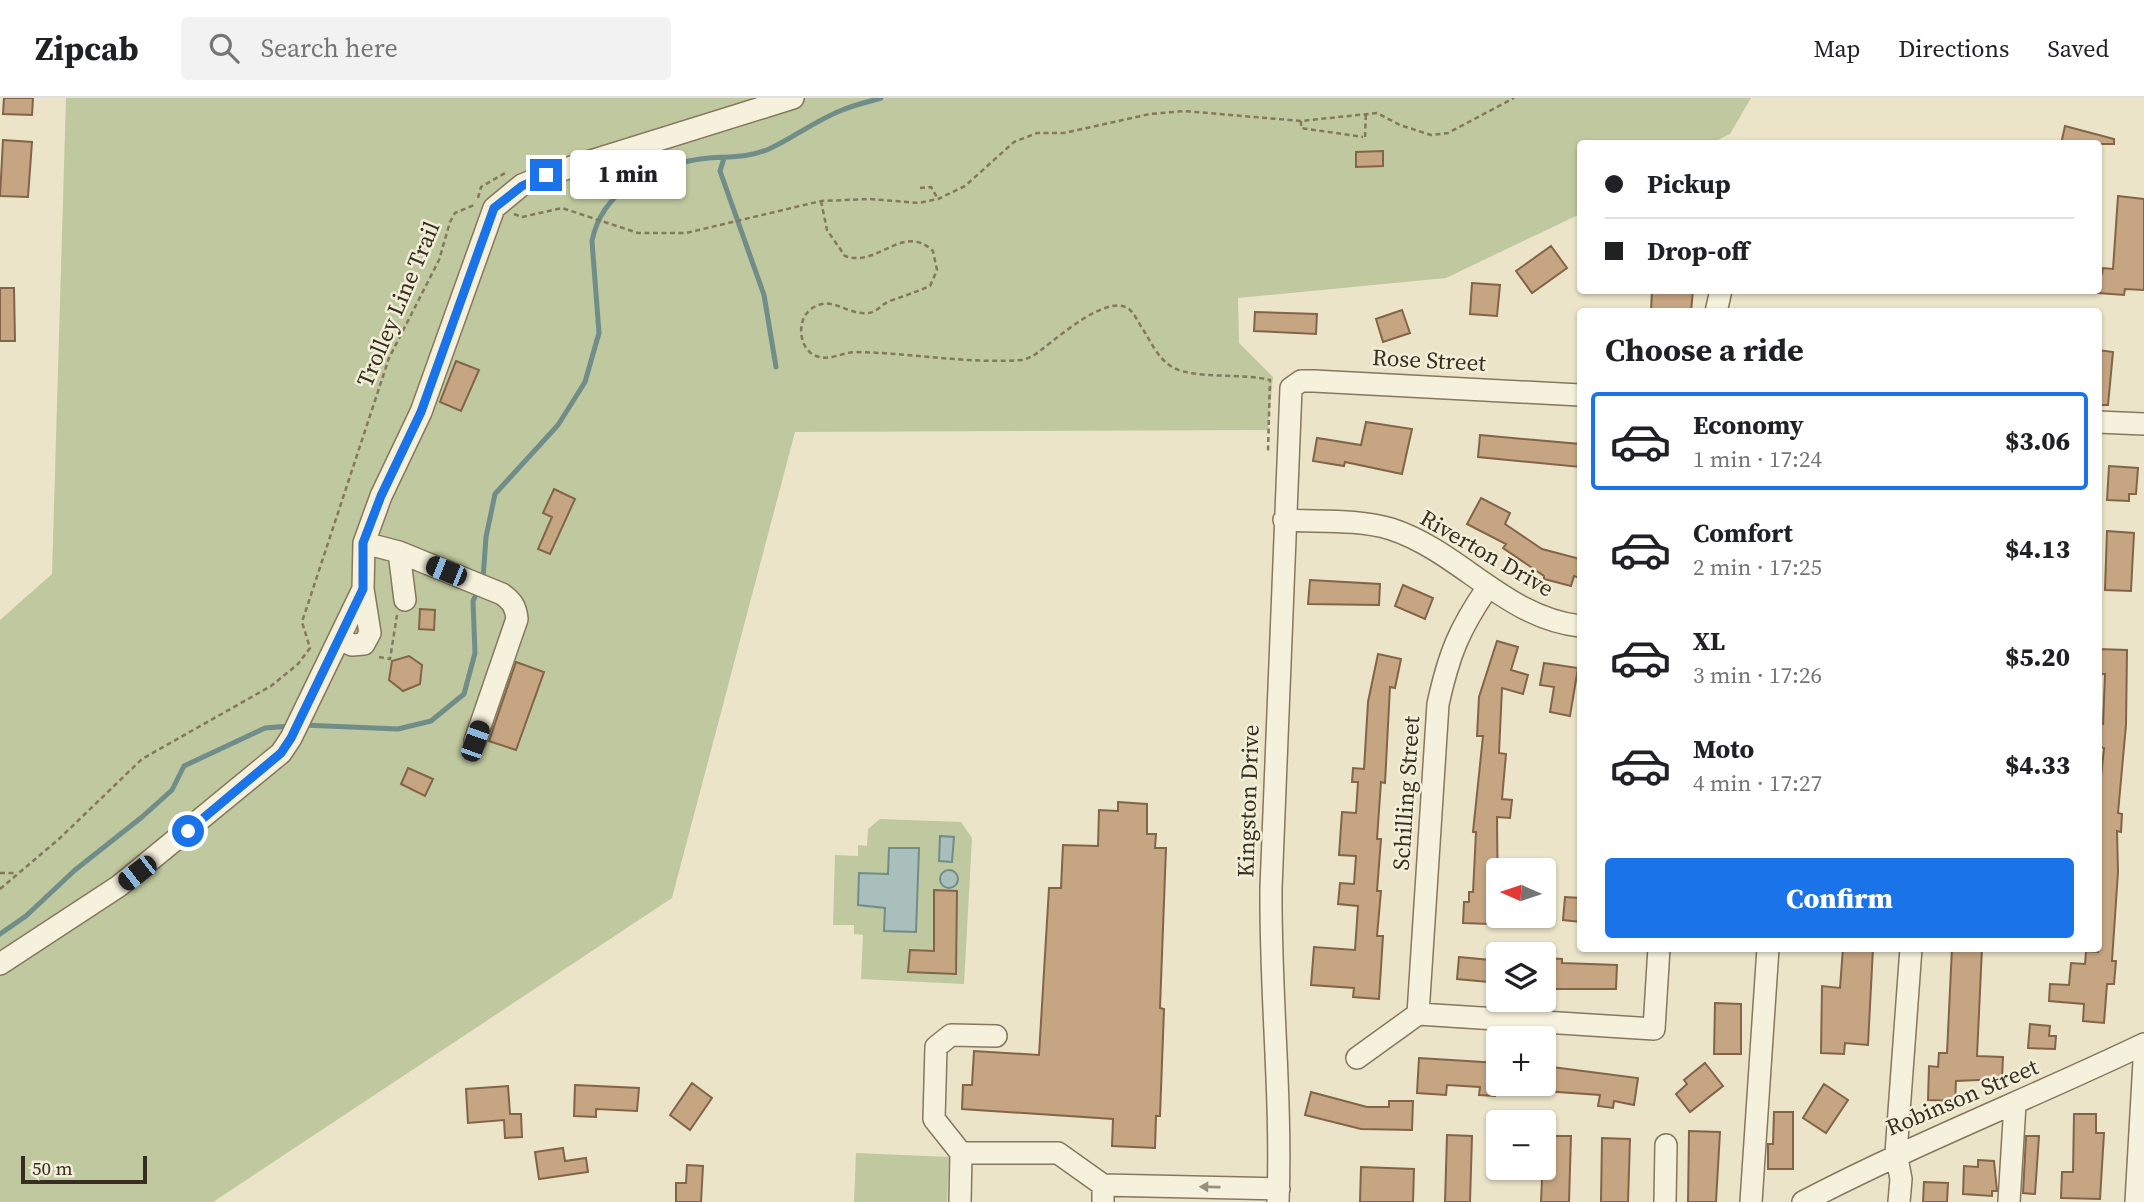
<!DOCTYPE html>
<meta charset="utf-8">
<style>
body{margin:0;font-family:"Source Serif 4",serif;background:#f2f2f2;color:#202124;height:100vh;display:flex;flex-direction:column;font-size:26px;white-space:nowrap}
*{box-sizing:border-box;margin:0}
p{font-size:23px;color:#757577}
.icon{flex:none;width:38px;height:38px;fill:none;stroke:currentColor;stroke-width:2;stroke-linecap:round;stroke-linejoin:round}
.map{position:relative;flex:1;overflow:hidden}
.panel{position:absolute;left:1577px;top:210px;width:525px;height:644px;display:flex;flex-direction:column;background:#fff;border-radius:7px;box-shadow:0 2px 5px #0004}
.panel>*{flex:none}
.banner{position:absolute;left:1577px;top:42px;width:525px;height:154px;border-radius:7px;box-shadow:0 2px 5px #0004;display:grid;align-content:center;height:154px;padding:0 28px;background:#fff}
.needle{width:46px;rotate:273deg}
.fabs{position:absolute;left:1486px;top:760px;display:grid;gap:14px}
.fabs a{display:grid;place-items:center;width:70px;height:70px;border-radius:7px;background:#fff;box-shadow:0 2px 5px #0004;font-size:35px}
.scale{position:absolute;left:21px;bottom:18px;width:126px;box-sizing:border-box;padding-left:7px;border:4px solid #372e21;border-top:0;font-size:19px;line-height:24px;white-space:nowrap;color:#372e21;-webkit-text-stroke:5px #f3eed8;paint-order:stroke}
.end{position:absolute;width:32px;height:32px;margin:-16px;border:9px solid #1a73e8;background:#fff;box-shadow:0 0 0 4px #fff}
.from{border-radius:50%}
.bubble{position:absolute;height:49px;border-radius:7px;background:#fff;box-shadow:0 2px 5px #0004;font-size:23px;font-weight:800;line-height:49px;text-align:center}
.car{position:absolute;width:21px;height:42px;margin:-21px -10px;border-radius:9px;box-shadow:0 0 5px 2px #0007;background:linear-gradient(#222 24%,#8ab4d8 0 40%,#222 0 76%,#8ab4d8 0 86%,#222 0)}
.banner b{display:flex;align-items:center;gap:24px;height:66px;font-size:26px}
.banner b+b{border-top:2px solid #e0e0e0}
.banner i{width:18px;height:18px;background:#202124}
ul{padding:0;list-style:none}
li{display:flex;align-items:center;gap:21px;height:98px;margin:0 14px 10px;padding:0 14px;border:4px solid transparent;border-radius:7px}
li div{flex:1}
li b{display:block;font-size:26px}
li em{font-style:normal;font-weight:800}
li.selected{border-color:#1a73e8}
li>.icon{width:63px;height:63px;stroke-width:1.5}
h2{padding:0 28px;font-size:32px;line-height:84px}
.action{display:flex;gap:14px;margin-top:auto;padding:14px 28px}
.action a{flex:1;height:80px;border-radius:7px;background:#1a73e8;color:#fff;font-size:28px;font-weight:800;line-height:80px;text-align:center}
header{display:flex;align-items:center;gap:42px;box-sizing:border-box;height:98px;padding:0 35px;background:#fff;border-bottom:2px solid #e0e0e0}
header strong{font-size:33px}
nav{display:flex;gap:38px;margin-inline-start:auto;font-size:24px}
.search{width:490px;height:63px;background:#f2f2f2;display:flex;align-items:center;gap:18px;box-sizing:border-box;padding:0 24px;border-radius:7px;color:#757577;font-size:26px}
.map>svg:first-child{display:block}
.green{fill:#bfc89e}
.water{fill:#a9bfbb;stroke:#708d89;stroke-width:2}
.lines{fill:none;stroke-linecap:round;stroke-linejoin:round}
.stream{stroke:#708d89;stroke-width:5}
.building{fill:#c5a582;stroke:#836447;stroke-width:2}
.minor-casing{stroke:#86775f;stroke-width:24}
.path{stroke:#86775f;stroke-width:2.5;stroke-dasharray:5 3.5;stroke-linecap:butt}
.minor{stroke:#f6f1dc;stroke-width:21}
.oneway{fill:#96907e}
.route{stroke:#1a73e8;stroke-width:9}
.labels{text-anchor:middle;stroke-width:5;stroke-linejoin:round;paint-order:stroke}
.street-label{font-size:23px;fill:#372e21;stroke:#f3eed8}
</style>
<header>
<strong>Zipcab</strong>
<div class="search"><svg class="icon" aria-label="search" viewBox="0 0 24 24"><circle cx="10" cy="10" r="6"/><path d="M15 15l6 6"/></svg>Search here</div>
<nav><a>Map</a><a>Directions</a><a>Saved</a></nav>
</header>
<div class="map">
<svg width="2144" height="1104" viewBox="0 0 2144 1104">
<rect width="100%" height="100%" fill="#ebe4c9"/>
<path class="green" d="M66,0H1751L1730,36L1712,45L1580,46V116L1446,180L1238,200L1239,245L1273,279L1268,332L795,334L672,800L213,1104H0V522L52,476Z
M880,721L961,724L972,740L964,886L861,881L863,837L854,836V827H833L835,757L858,758V747L867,748L868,731Z
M856,1055L949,1059L947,1104H854Z"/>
<path class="water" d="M940,738L954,739L952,764L939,763Z
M889,750H919L916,834L884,833L885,810L858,807L859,775L888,776Z
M940 781a9 9 0 1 1 18 0a9 9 0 1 1-18 0Z"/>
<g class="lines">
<path class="stream" d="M724,60L720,73L764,197L776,269
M483,481L486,439L495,396L558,327L585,284L599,235L592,143C602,92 652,68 700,61C724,58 746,61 769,51C793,40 815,23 840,13C853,7 868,4 881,0
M303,627L398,631L431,623L464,596L475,555L473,503L479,490
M0,836L26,818L75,772L142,719L172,692L184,668L265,630L290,628"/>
</g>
<path class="building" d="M4,0H33L32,17L3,16Z
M2065,28L2114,41V46H2061Z
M3,42L32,44L28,99L0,98Z
M1383,53V68L1356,69V54Z
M2118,98L2144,101V192L2125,191L2124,197L2098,195V176H2102L2103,170L2113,171Z
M1551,148L1567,170L1532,195L1516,173Z
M1472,185L1500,187L1497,218L1470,216Z
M0,190H14L15,243H0Z
M1652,192H1693L1691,214L1651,213Z
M1402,212L1410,235L1383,244L1376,221Z
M1255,214L1317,216L1316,236L1254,233Z
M2098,252L2113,254L2108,307H2098Z
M456,263L479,272L461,313L440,304Z
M1366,324L1412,331L1402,376L1345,364L1344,368L1313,363L1317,340L1361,347Z
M1480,337L1580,346V369L1478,359Z
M2109,368L2138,370L2136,396H2129V403L2107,402Z
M554,391L575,401L550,456L538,451L552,419L543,415Z
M1481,400L1510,415L1505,426L1542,451L1580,461V480L1574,478L1571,488L1544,481V478L1503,450L1506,446L1467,426Z
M2107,433L2134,435L2131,493L2105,492Z
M1310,482L1380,486L1379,507L1308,506Z
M1403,487L1433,500L1425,521L1395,508Z
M420,511L435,512L434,532L419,531Z
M1497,543L1518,549L1511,572L1528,577L1523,596L1502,590L1499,655L1506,656L1502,701L1512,702L1510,720L1497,719L1498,819H1490V826L1463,825L1464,804H1469V794H1473L1476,734H1473L1483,638H1477L1479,599Z
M2098,551L2127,552L2126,627L2118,715L2122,716L2121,734L2117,733L2118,774L2112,863H2116L2114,886H2107L2104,925L2083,923L2084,906L2049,903L2050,886L2069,887L2071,865L2085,866L2086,853L2098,854V707L2104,650L2098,649V625L2103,626L2105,576H2098Z
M1378,556L1401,561L1395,590L1390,589L1385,685L1381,684L1377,741H1381L1377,793H1381L1377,838H1383L1379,901L1353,899L1354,890L1311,887L1314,849L1355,852L1358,808L1338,806L1340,785L1354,786L1356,758L1339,757L1342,714L1356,715L1358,684H1352L1353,670L1364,671L1368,604Z
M409,558L422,567L420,586L403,593L389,582L392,563Z
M516,564L544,574L516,652L489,643Z
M1544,565L1578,570L1570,618L1550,614L1554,589L1540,587Z
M408,670L433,681L425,698L401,686Z
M1118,704L1147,706V736H1156L1155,750H1166L1160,910L1164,911L1160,1018H1156L1155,1050L1112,1048L1113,1021L962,1011L963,987H972L974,953L1039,957L1049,790H1061L1063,747L1098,748L1099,712L1118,713Z
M934,792L957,793L956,876L908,874L910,852L934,853Z
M1565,799L1580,800V824L1563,822Z
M1843,850H1873L1868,947L1845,945L1844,956L1821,955L1822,888L1840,890Z
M1952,850H1982L1977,958L2003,959L2002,981L1956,983L1955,1003L1928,1002L1929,968L1938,969L1939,955H1947Z
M1459,859L1490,862L1488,884L1457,881Z
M1544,860L1562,861V865L1617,867L1616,891H1544Z
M1715,905L1741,906V956H1714Z
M2030,926L2050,928L2049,938H2056L2055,951L2028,950Z
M1419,960L1498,965L1495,998L1479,997L1480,989L1447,987L1446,997L1417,995Z
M1705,965L1723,988L1690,1014L1676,996L1687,986L1684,982Z
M1544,968L1638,980L1634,1007L1614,1003L1613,1010L1598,1008L1600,997L1544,993Z
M692,985L712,1000L690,1032L670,1017Z
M1824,986L1848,1002L1826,1035L1803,1020Z
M575,987L639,990L637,1013L596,1011V1019L574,1018Z
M508,988L510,1016H521L522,1039L505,1040L504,1022L468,1025L466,991Z
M1311,994L1367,1009H1389V1003H1413L1412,1032L1361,1031L1305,1017Z
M1774,1014H1793V1071H1768V1046H1773Z
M2074,1016H2096V1035H2104L2100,1101L2061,1100L2062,1074H2073Z
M1689,1033L1720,1034L1716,1104H1688Z
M1447,1037L1472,1038L1470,1104H1445Z
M1544,1038H1571L1569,1104H1541Z
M2026,1038H2039L2035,1096L2023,1095Z
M1602,1040L1630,1041L1628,1104H1601Z
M563,1050L565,1063L586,1060L588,1074L539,1081L535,1054Z
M1978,1062L1994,1063L1997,1093H1992V1098L1963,1096L1964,1068L1978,1069Z
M687,1067L703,1068L701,1104H676V1085H686Z
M1361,1069L1414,1071L1413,1104H1360Z
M1924,1084L1948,1085L1947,1104H1923Z"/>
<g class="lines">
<defs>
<path id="minor" d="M1716,214L1721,192
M2098,324L2144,326
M1284,422C1319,424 1358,421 1391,431C1459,453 1506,520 1580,528
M364,445L399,454L405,502
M399,454L502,496C512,503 516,509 517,521L475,643
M340,541L352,547L364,546L370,535L363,491
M0,866L119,788L281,655L291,640L363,491L364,445L381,398L421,314L494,110L522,87L546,77L793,0
M1418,916L1438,606C1449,556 1459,531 1488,489
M1357,960L1418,916L1654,931L1659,850
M961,1055L934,1021L936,949L951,937L996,938
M960,1104L961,1055H1058L1103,1087
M1103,1104V1087L1279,1091
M1278,1104C1282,999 1270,895 1271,790L1291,290L1301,283H1314L1580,297
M1665,1104L1666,1047
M1751,1104L1768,850
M1803,1104C1914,1046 2031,1000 2144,946
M1899,1104L1901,1081L1896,1055L1911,850
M2009,1104L2015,1006
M2136,1104L2144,963"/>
</defs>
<use href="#minor" class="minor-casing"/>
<path class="path" d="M1301,23V30L1363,39
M1365,39L1366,14
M920,90L931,89L938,101
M478,100L481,89L505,75
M821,103L827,132L845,158C879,170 902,124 933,153L937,172L930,188C916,194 904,198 890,203C881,206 877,215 867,215C846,217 831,196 811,211C795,223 799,254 819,259C832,262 843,254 856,254C912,255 967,266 1023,262L1033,258C1052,245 1106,194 1129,211C1135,216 1139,226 1144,233C1152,246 1159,262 1174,270C1195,281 1242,275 1270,282L1268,353
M514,116L522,119L562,110L638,135H686L821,103L870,101L919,105L938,101L965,88L1014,44L1037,35H1064L1150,16L1184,13L1301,23L1377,15L1400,27L1431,37L1448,35L1514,0
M379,559L390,561L397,517
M0,775H16
M0,791L59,741L142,661L271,588L298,566L310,550L302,524L389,260L439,162L450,124L455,115L474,107"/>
<use href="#minor" class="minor"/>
</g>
<defs><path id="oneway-solid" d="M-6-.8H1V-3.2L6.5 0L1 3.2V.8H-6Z" transform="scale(1.75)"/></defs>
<use class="oneway" href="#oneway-solid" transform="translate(1210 1089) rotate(-179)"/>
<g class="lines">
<path class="route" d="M188,733L281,655L291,640L363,491V445L381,398L421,314L494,110L522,88L546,77"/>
</g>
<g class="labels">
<g class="street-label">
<text transform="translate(398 206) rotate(-67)" y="8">Trolley Line Trail</text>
<text transform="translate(1429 262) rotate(3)" y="8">Rose Street</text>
<text transform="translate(1487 455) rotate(30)" y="8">Riverton Drive</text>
<text transform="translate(1406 695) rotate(-86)" y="8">Schilling Street</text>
<text transform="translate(1248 703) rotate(-88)" y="8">Kingston Drive</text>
<text transform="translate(1962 999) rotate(-23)" y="8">Robinson Street</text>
</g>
</g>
</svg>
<div class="fabs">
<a><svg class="needle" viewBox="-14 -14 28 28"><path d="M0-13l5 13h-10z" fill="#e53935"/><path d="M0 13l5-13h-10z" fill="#757577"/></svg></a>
<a><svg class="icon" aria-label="layers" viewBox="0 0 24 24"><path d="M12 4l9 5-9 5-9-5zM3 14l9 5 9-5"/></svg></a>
<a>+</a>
<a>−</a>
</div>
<div class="scale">50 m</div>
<i class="end from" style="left:188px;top:733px"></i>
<i class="end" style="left:546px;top:77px"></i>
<div class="bubble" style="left:570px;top:52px;width:116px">1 min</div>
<i class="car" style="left:446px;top:473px;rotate:292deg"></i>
<i class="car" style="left:475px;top:643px;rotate:19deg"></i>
<i class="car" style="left:137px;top:775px;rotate:232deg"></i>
<div class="banner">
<b><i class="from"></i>Pickup</b>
<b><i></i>Drop-off</b>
</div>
<section class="panel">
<h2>Choose a ride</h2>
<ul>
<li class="selected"><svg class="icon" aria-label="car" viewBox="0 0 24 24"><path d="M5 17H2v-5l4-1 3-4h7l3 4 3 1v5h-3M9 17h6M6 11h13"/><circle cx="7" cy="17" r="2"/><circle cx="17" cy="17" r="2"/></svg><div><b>Economy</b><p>1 min · 17:24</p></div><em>$3.06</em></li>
<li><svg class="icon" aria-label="car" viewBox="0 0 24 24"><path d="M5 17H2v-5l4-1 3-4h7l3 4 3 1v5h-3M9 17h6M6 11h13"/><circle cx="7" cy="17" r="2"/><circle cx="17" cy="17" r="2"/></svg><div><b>Comfort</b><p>2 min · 17:25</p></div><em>$4.13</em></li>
<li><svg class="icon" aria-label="car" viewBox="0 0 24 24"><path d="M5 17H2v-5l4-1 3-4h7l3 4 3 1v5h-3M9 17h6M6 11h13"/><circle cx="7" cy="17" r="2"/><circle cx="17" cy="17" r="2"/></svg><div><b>XL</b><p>3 min · 17:26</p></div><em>$5.20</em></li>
<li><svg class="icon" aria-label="car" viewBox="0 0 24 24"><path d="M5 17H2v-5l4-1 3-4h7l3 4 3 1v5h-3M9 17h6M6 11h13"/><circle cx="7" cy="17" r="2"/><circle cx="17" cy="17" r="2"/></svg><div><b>Moto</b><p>4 min · 17:27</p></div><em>$4.33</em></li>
</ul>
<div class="action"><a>Confirm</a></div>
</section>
</div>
